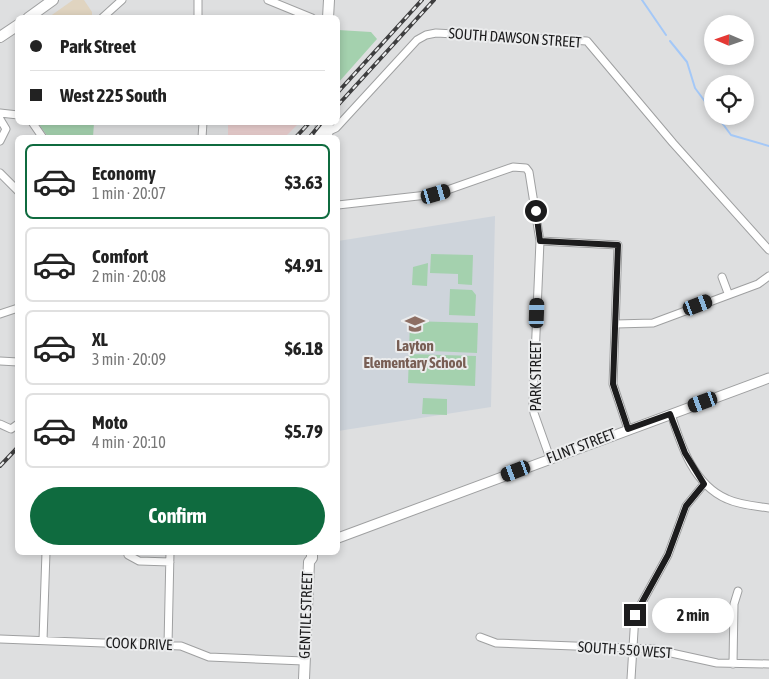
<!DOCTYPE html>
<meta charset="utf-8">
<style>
body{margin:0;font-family:"Asap Condensed",sans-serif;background:#f6f6f6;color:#222;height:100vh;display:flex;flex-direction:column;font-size:19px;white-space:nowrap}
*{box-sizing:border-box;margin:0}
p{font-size:16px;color:#767676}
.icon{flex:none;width:28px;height:28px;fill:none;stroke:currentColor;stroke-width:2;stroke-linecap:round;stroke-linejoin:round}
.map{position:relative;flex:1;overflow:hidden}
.side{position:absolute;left:15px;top:135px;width:325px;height:420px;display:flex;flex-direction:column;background:#fff;border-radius:8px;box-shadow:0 2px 8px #0003}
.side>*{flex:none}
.banner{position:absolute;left:15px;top:15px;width:325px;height:110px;border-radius:8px;box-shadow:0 2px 8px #0003;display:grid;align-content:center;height:110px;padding:0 15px;background:#fff}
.needle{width:32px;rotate:272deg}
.tools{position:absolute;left:704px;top:15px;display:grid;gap:10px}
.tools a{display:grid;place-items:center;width:50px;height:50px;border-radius:50%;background:#fff;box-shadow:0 2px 8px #0003;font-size:25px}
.end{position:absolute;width:22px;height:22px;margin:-11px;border:6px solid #1c1c1d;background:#fff;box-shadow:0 0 0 2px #fff}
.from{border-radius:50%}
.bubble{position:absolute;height:35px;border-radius:18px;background:#fff;box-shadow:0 2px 8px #0003;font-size:16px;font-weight:700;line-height:35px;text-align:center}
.car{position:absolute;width:15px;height:30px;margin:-15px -8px;border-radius:6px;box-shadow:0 0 4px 1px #0007;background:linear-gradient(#222 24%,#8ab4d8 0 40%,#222 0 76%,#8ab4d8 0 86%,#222 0)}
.banner b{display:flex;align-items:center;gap:18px;height:48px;font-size:19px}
.banner b+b{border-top:1px solid #e0e0e0}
.banner i{width:12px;height:12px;background:#222}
ul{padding:9px 0 0;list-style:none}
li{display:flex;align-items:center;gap:15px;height:75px;margin:0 10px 8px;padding:0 5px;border:2px solid #e0e0e0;border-radius:8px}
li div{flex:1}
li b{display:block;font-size:19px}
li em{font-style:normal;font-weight:700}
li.current{border-color:#0f6b3f}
li>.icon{width:45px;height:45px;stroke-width:1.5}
.action{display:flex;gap:10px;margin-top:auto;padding:10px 15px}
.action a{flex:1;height:58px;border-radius:30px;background:#0f6b3f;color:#fff;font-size:20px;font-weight:700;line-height:58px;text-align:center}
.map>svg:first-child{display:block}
.commercial{fill:#e0d4c0}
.industrial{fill:#e9cece}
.built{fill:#ced4db}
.green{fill:#a4d1ae}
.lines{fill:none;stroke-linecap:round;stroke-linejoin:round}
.stream{stroke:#a4c8f7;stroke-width:2}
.minor-casing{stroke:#9fa0a1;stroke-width:9}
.tertiary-casing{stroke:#9fa0a1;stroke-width:11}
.secondary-casing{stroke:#9fa0a1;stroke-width:12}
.minor{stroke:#fff;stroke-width:7}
.tertiary{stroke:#fff;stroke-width:9}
.secondary{stroke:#fff;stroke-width:10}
.rail-casing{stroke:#3e3e3f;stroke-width:4}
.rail{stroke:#ebeced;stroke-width:2;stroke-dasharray:5.5;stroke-linecap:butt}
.route{stroke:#1c1c1d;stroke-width:6}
.labels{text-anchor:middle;stroke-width:4;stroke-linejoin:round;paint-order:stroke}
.street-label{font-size:15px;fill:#1c1c1d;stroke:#ebeced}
.education-label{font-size:15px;font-weight:bold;fill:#785e54;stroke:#ebeced}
</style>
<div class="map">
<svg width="769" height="679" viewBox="0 0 769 679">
<rect width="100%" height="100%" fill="#dedfe0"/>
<path class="commercial" d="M73,0H84L92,12V17H49Z"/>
<path class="industrial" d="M228,123V122L299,123L285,137L228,138Z"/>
<path class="built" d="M495,216L491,407L338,431V241Z"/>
<path class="green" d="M338,30L371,32L377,39L338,83Z
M38,123H94L93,137H48Z
M431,254L473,255L472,285L458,284V274L430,273Z
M428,263L427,286L412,285L413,267Z
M450,289L472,290L476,295L475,316L449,315Z
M410,321L478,323L477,353L409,350Z
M409,354L476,356L475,386L408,383Z
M423,398L447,399V415L422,414Z"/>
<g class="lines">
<path class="stream" d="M642,0L666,35
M670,41L687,62L695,88L712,111
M717,116L731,135L769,146"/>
<defs>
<path id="minor" d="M198,0V18
M268,0L312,18
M102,18L122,0
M0,113L18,115
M0,119L6,129L0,141
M32,122L43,138
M327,132L336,128L417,40L426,35L436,33L587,41L673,143L769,250
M202,138L203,122
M0,173L18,191
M338,205L436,194L513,167L526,168L529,172L540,241L533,403L534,413L550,458
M540,241L618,245L613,384L628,429
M722,277L728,293
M0,314L18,308
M616,324L653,323L758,284L769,276
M0,361L18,362
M671,414C681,446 694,485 727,499C740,505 755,506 769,508
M0,424L11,429L18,424
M128,555L139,561L170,562
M480,637L496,643L653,649L717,663L769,664
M0,639L181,646L209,657L304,661
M43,640L46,552
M168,645L170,552
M733,664L734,604L738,591
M631,679L635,615L668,555L686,506L704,484"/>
<path id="tertiary" d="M338,538L769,378"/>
<path id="secondary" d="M28,18L53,0
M328,18L329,0
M0,37L18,25
M320,138L321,122
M327,138L328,122
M304,679L309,562L312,558V552"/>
</defs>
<use href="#minor" class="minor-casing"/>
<use href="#tertiary" class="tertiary-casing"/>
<use href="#secondary" class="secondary-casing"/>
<use href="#minor" class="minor"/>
<use href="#tertiary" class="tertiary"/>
<use href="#secondary" class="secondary"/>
<defs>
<path id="rail" d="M338,92L422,0
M338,105L434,0
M295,138L310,122
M309,138L322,122
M0,466L18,447"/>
</defs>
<use href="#rail" class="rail-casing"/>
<use href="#rail" class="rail"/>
</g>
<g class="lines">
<path class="route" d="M536,211L540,241L618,245L613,384L628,429L670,414L685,453L704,484L686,506L668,555L635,615"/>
</g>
<defs>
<symbol id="school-bare" viewBox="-9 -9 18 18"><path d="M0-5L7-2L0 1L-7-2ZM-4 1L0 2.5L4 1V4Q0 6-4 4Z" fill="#8d6e63" stroke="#ebeced" stroke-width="2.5" paint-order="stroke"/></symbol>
</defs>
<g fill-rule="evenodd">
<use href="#school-bare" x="401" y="310" width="28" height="28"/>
</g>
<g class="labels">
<g class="street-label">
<text transform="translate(515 38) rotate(4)" y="5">SOUTH DAWSON STREET</text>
<text transform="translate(536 376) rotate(-90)" y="5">PARK STREET</text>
<text transform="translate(581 446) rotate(-21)" y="5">FLINT STREET</text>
<text transform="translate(306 615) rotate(-88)" y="5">GENTILE STREET</text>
<text transform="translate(139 644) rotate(2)" y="5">COOK DRIVE</text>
<text transform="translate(625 650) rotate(4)" y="5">SOUTH 550 WEST</text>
</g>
<g class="education-label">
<text x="415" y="351">Layton<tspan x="415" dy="17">Elementary School</tspan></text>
</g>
</g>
</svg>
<div class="tools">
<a><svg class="needle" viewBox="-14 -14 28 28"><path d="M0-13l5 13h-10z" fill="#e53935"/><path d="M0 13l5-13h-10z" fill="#767676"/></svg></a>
<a><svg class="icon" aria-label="locate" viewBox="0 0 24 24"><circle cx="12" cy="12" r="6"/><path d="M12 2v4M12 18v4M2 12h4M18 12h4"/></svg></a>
</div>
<i class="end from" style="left:536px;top:211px"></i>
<i class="end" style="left:635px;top:615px"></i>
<div class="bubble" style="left:652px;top:598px;width:82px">2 min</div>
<i class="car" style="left:436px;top:194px;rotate:74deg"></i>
<i class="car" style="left:698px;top:305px;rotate:69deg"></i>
<i class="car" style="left:537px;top:313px;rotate:2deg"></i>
<i class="car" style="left:703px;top:402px;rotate:250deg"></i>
<i class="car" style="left:516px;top:471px;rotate:249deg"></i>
<div class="banner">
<b><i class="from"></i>Park Street</b>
<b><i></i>West 225 South</b>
</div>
<section class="side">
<ul>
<li class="current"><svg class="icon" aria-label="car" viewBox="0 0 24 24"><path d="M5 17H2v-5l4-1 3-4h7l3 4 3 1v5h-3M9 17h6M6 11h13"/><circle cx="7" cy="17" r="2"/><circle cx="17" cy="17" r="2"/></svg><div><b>Economy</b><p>1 min · 20:07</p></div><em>$3.63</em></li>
<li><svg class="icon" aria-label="car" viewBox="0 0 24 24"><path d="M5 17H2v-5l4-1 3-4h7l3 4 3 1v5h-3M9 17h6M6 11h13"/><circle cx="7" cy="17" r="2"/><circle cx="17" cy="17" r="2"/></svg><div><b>Comfort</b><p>2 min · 20:08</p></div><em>$4.91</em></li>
<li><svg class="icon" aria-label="car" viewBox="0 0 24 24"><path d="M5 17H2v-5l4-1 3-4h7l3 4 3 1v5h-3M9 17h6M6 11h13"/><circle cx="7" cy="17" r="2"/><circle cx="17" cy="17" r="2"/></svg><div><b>XL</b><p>3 min · 20:09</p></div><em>$6.18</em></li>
<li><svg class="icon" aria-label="car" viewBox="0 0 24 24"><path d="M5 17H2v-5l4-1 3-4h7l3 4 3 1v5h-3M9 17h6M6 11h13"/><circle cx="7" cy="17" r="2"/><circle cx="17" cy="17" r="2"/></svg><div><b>Moto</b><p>4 min · 20:10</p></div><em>$5.79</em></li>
</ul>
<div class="action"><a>Confirm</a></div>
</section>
</div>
